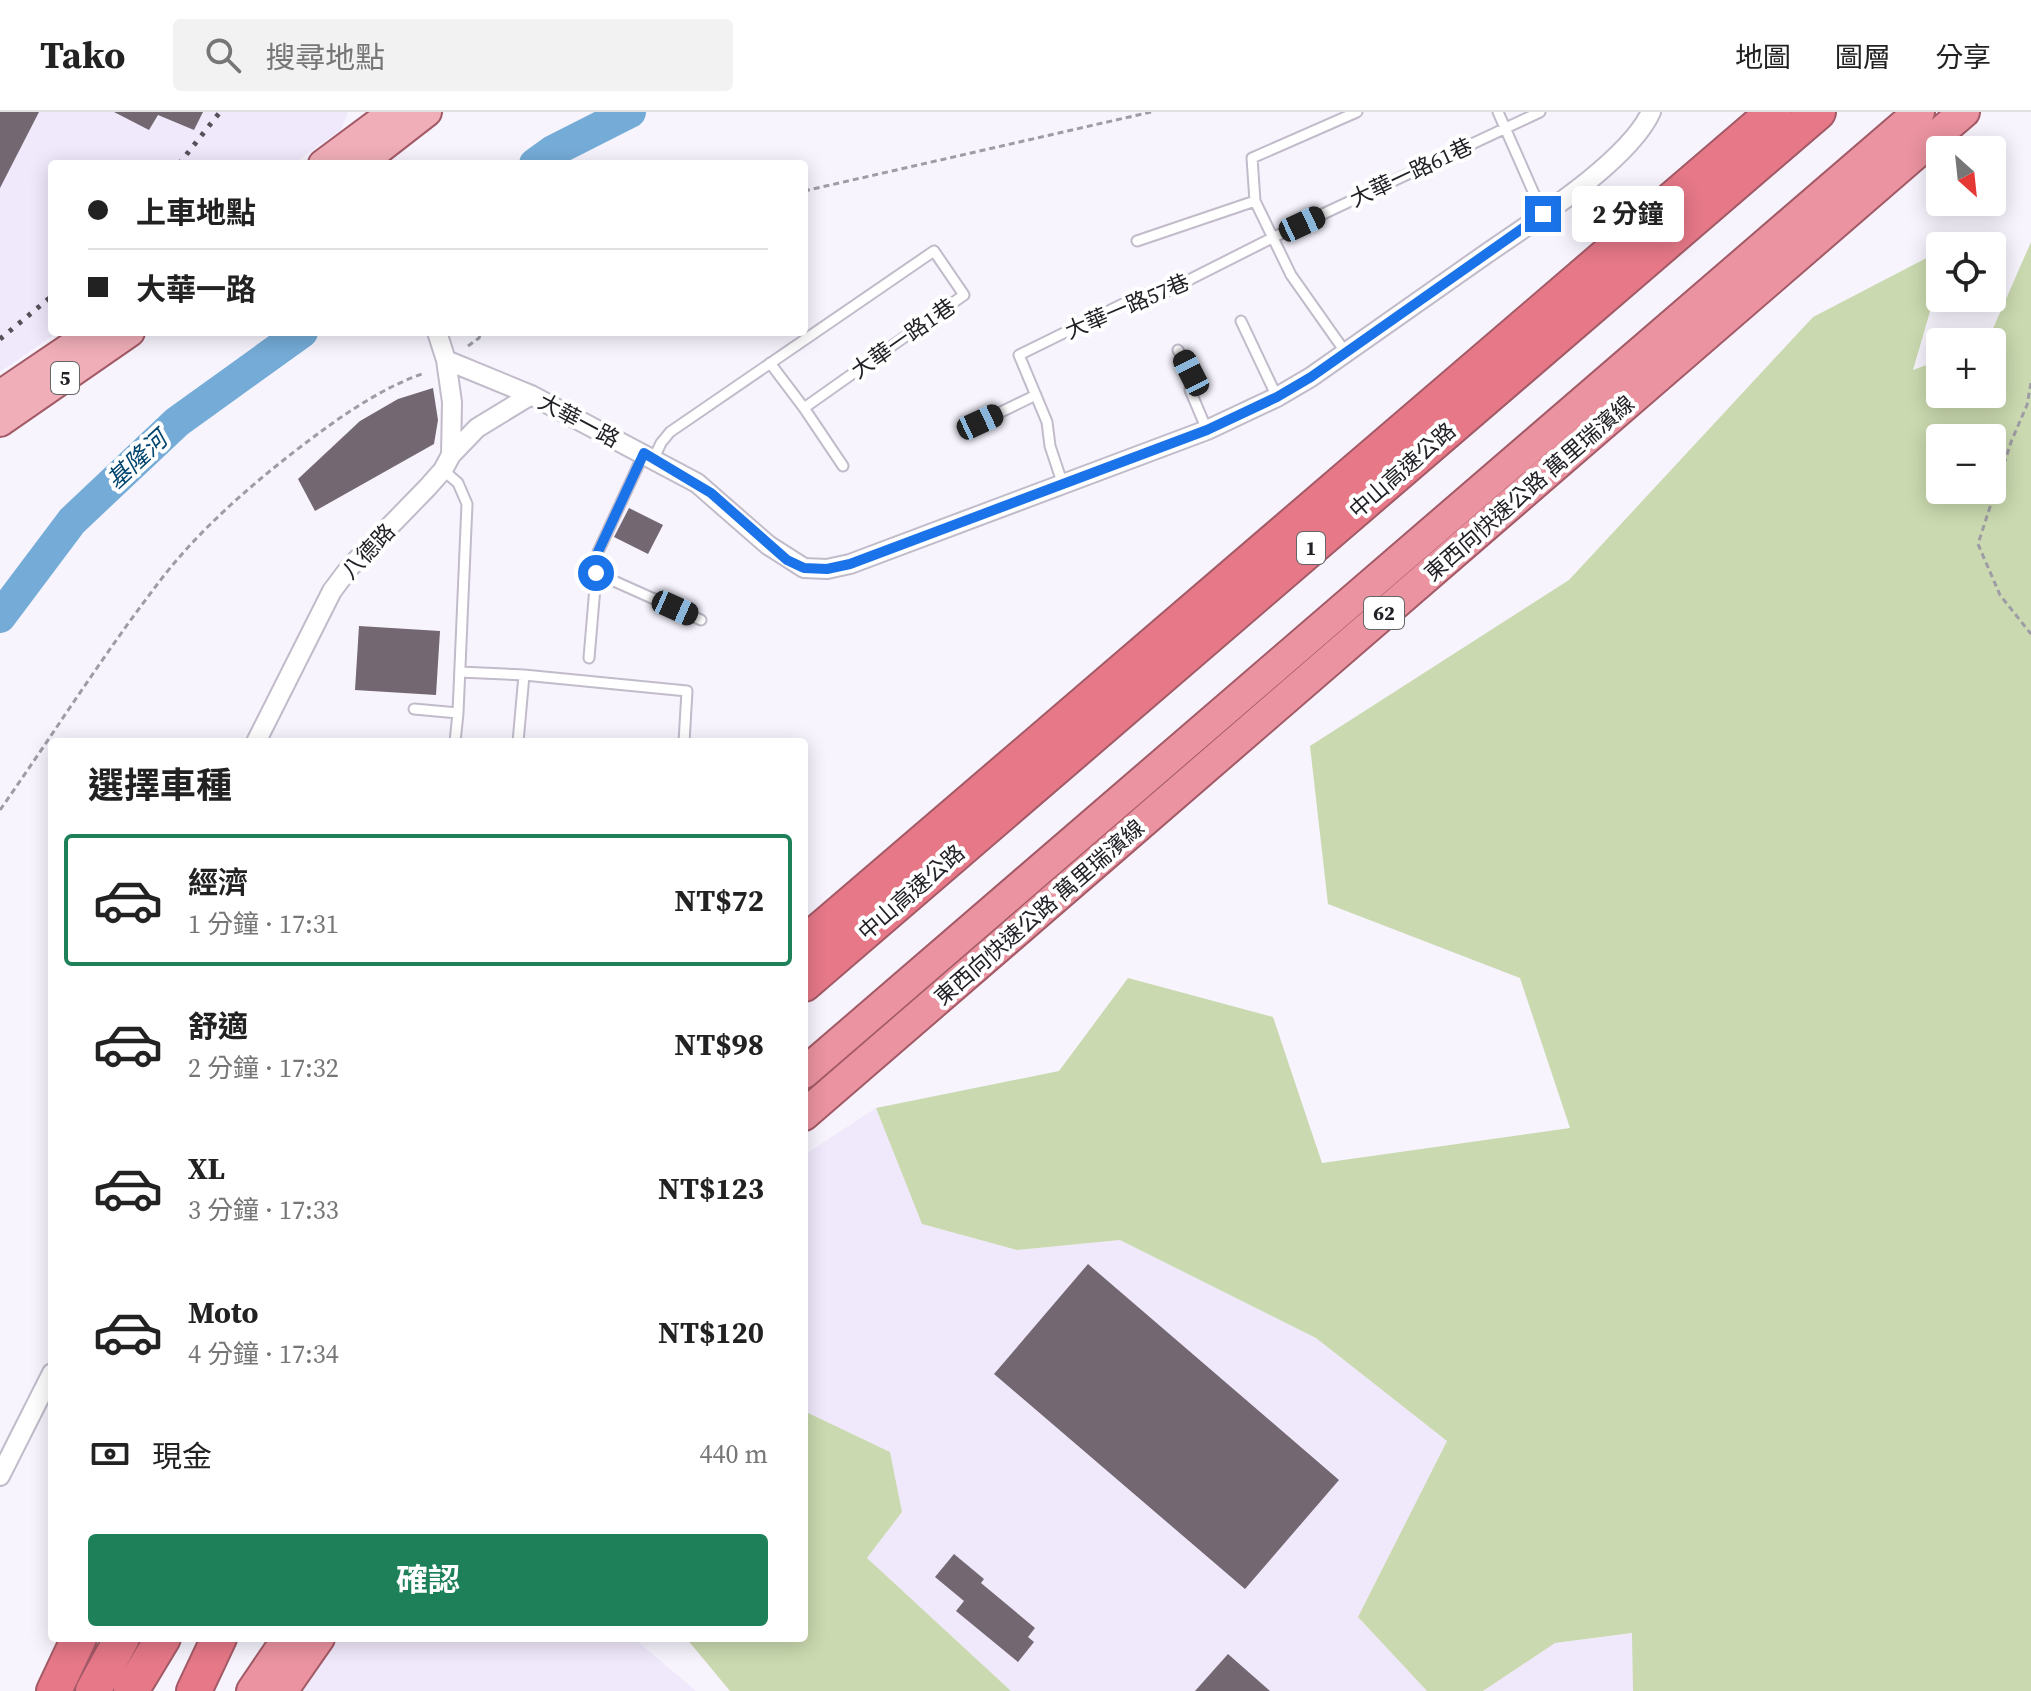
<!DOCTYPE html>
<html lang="zh-TW">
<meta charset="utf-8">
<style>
body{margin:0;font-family:"Source Serif 4","Noto Sans TC",serif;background:#f2f2f2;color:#222;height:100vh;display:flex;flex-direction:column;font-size:30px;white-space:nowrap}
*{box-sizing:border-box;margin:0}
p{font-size:26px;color:#767676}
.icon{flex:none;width:44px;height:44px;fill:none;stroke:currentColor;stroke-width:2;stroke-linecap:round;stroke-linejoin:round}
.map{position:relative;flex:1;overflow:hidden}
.details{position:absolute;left:48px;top:626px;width:760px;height:904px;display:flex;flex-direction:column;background:#fff;border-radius:8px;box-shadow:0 4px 20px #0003}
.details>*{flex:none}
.top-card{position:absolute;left:48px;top:48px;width:760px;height:176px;border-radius:8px;box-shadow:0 4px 20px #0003;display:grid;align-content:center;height:176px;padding:0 40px;background:#fff}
.needle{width:52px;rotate:153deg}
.buttons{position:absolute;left:1926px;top:24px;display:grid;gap:16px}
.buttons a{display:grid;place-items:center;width:80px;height:80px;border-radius:8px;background:#fff;box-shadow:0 4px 20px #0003;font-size:40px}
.end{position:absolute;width:36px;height:36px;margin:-18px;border:10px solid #1a73e8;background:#fff;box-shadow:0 0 0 4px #fff}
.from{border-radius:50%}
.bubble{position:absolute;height:56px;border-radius:8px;background:#fff;box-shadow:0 4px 20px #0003;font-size:26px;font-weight:700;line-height:56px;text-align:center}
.car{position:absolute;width:24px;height:48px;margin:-24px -12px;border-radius:10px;box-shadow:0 0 6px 2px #0007;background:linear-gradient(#222 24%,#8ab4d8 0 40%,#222 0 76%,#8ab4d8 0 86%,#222 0)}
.top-card b{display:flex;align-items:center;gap:28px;height:76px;font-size:30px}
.top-card b+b{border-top:2px solid #e0e0e0}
.top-card i{width:20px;height:20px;background:#222}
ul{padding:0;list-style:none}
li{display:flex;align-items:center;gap:24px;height:132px;margin:0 16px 12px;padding:0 24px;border:4px solid transparent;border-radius:8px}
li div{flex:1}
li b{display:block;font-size:30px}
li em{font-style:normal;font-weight:700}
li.selected{border-color:#1d8059}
li>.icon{width:72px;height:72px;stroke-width:1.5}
h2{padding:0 40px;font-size:36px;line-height:96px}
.pay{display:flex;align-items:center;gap:20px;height:88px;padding:0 40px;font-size:30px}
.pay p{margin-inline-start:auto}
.cta{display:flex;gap:16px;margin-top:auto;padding:16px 40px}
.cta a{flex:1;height:92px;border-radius:8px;background:#1d8059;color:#fff;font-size:32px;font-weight:700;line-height:92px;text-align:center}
header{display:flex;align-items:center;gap:48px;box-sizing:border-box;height:112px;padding:0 40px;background:#fff;border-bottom:2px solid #e0e0e0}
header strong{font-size:38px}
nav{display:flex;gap:44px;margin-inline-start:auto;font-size:28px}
.search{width:560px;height:72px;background:#f2f2f2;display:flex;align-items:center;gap:20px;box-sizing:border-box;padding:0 28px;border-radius:8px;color:#767676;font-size:30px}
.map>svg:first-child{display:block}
.built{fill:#f0e9fc}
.green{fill:#cad9af;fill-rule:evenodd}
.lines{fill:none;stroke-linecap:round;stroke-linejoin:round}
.river{stroke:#75acd7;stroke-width:32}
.building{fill:#736772}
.service-casing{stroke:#c1bbca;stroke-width:13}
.minor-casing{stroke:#c1bbca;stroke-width:22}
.primary-casing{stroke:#a25a66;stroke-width:32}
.trunk-casing{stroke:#a25a66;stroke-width:34}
.motorway-casing{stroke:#a25a66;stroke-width:38}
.path{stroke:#9e9ca4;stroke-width:3;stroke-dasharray:6 4;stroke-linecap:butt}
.service{stroke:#fff;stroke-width:9}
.minor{stroke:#fff;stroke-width:18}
.primary{stroke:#f0aeb8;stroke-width:28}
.trunk{stroke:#eb93a0;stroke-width:30}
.motorway{stroke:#e67888;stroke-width:34}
.rail{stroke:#545158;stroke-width:5;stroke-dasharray:4 8;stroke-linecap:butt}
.route{stroke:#1a73e8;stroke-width:10}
.labels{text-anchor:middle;stroke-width:8;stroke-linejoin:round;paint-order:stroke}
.shield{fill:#fff;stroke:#656468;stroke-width:2}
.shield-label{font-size:20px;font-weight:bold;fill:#232127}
.street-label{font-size:22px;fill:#232127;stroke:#fff}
.water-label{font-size:24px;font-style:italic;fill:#00456e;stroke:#fff}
</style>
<header>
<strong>Tako</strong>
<div class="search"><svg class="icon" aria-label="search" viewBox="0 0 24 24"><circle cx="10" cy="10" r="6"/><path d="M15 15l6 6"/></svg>搜尋地點</div>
<nav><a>地圖</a><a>圖層</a><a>分享</a></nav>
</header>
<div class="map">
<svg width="2031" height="1579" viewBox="0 0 2031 1579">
<rect width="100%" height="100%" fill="#f7f4fe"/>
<path class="built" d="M0,0H348L341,18L293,52H52V220H58L0,260Z
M876,996L922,1112L1017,1138L1120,1128L1316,1226L1447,1329L1358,1505L1427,1579H1011L867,1446L902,1400L890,1340L804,1299V1043Z
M1633,1521V1579H1483L1555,1531Z
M339,1526H627L637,1529L696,1579H302Z"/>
<path class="green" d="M2031,130V1579H1633L1632,1521L1555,1531L1483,1579H1427L1358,1505L1447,1329L1316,1226L1120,1128L1017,1138L922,1112L876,996L1059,959L1128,866L1273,905L1322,1051L1570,1016L1520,866L1328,792L1310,634L1569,468L1813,205L1940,139V165L1913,258L1940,248V282H1992V230H1984L1988,228ZM1940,326H1992V378H1940Z
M804,1299L890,1340L902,1400L867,1446L1011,1579H730L686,1526H804Z"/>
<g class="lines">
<path class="river" d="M535,52L553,39L630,0
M0,505L72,409L177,310L302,220"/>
</g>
<path class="building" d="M0,0H39L0,76Z
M114,0H203L194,18L158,3L149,18Z
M433,276L438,308L434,332L315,399L298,367L360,309L398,287Z
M629,396L663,413L648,442L614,425Z
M359,514L440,519L436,583L355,578Z
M1088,1152L1339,1368L1245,1477L994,1262Z
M954,1442L984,1467L981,1471L1035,1516L1028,1525L1034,1530L1018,1550L956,1499L964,1489L935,1465Z
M1228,1542L1270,1579H1195Z"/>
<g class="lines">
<defs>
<path id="service" d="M1498,0L1543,102
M1137,129L1255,89
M1241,209L1277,285
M1178,238L1191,261L1190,278L1207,318
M1346,241L1291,163L1255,89L1252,46L1357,0
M770,251L804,296
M980,310L1036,283
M654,346L661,331L670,320L934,139L964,183L804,296L843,354
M1063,373L1050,334L1047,310L1019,243L1143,182L1167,179L1274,125L1540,0
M596,461L701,508
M589,546L598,440L644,341
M460,560L524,563L518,630
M524,563L687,579L684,630
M414,597L458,601L467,392L458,371L443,358
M455,630L458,601"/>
<path id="minor" d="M446,248L531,283L697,371L768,433L804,456L827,457L850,452L1207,318L1277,285L1311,265C1369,224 1427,183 1486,142C1532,110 1628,50 1651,0
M451,343L477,316L531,283
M256,630L332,479L350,455L427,376L443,358L451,343L452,290L446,248L437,220
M0,1364L52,1261"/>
<path id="primary" d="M323,52L393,0
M360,52L427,0
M0,283L93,220
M0,310L130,220"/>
<path id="trunk" d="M804,961L1919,0
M804,1003L1964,0
M252,1579L288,1526
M282,1579L319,1526"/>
<path id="motorway" d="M804,832L1774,0
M804,872L1818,0
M54,1579L79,1526
M93,1579L122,1526
M131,1579L163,1526
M194,1579L219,1526"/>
</defs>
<use href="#service" class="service-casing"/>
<use href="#minor" class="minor-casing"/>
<use href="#primary" class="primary-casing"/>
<use href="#trunk" class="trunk-casing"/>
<use href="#motorway" class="motorway-casing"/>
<path class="path" d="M804,79L1151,0
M468,234L479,226L481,220
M2031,271L2027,293L2011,330L1978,432L2000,483L2031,522
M0,698C52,624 101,546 156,474C199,416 262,363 319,321C350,298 388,273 425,261"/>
<use href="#service" class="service"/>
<use href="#minor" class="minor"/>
<use href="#primary" class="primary"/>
<use href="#trunk" class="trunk"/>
<use href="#motorway" class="motorway"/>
<path class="rail" d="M179,52L220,0
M0,227L52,184"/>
</g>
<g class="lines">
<path class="route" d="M596,461L598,440L644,341L711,381L787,448L804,456L827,457L850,452L1207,318L1277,285L1311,265L1543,102"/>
</g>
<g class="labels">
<g class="shield">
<rect x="51" y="250" width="28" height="32" rx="6"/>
<rect x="1297" y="420" width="28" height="32" rx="6"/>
<rect x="1364" y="485" width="40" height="32" rx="6"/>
</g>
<g class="shield-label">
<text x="65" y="273">5</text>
<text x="1311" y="443">1</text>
<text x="1384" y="508">62</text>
</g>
<g class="street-label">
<text transform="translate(1411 60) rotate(-25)" y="8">大華一路61巷</text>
<text transform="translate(1127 194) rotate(-23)" y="8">大華一路57巷</text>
<text transform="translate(903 226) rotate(-35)" y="8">大華一路1巷</text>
<text transform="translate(579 308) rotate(28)" y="8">大華一路</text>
<text transform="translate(1402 358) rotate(-41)" y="8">中山高速公路</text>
<text transform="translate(1529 376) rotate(-41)" y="8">東西向快速公路 萬里瑞濱線</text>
<text transform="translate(368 439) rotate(-47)" y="8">八德路</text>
<text transform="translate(911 780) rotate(-41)" y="8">中山高速公路</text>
<text transform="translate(1039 800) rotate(-41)" y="8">東西向快速公路 萬里瑞濱線</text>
</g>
<g class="water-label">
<text transform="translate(137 348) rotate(-43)" y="8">基隆河</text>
</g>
</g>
</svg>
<div class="buttons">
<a><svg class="needle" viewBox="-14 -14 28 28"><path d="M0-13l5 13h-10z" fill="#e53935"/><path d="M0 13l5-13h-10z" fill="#767676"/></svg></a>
<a><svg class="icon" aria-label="locate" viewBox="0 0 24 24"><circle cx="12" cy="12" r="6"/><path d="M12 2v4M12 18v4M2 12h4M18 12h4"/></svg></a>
<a>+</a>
<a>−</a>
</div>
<i class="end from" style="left:596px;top:461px"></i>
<i class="end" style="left:1543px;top:102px"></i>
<div class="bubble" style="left:1572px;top:74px;width:112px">2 分鐘</div>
<i class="car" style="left:1302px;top:112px;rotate:65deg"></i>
<i class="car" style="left:1191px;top:261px;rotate:333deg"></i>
<i class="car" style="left:980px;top:310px;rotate:65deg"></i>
<i class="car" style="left:675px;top:496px;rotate:114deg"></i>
<div class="top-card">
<b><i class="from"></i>上車地點</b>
<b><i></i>大華一路</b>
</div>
<section class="details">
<h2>選擇車種</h2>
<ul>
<li class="selected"><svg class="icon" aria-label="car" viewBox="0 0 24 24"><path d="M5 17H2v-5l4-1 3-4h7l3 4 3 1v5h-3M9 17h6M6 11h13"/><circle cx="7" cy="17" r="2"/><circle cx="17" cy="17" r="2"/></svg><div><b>經濟</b><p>1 分鐘 · 17:31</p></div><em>NT$72</em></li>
<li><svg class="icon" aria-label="car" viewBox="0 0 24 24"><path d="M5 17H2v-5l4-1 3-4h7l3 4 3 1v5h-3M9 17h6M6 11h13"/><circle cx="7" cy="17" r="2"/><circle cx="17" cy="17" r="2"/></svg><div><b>舒適</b><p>2 分鐘 · 17:32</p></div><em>NT$98</em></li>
<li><svg class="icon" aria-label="car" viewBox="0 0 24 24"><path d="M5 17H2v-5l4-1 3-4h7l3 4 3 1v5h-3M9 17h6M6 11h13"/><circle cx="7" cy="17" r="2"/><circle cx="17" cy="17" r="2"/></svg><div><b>XL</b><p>3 分鐘 · 17:33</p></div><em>NT$123</em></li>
<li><svg class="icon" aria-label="car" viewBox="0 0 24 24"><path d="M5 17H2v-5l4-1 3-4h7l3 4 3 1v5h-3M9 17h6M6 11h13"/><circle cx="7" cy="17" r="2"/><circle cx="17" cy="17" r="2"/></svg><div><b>Moto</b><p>4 分鐘 · 17:34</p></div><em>NT$120</em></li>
</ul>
<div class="pay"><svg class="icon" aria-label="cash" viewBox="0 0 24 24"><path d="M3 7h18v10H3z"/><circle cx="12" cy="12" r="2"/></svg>現金<p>440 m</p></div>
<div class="cta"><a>確認</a></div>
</section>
</div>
